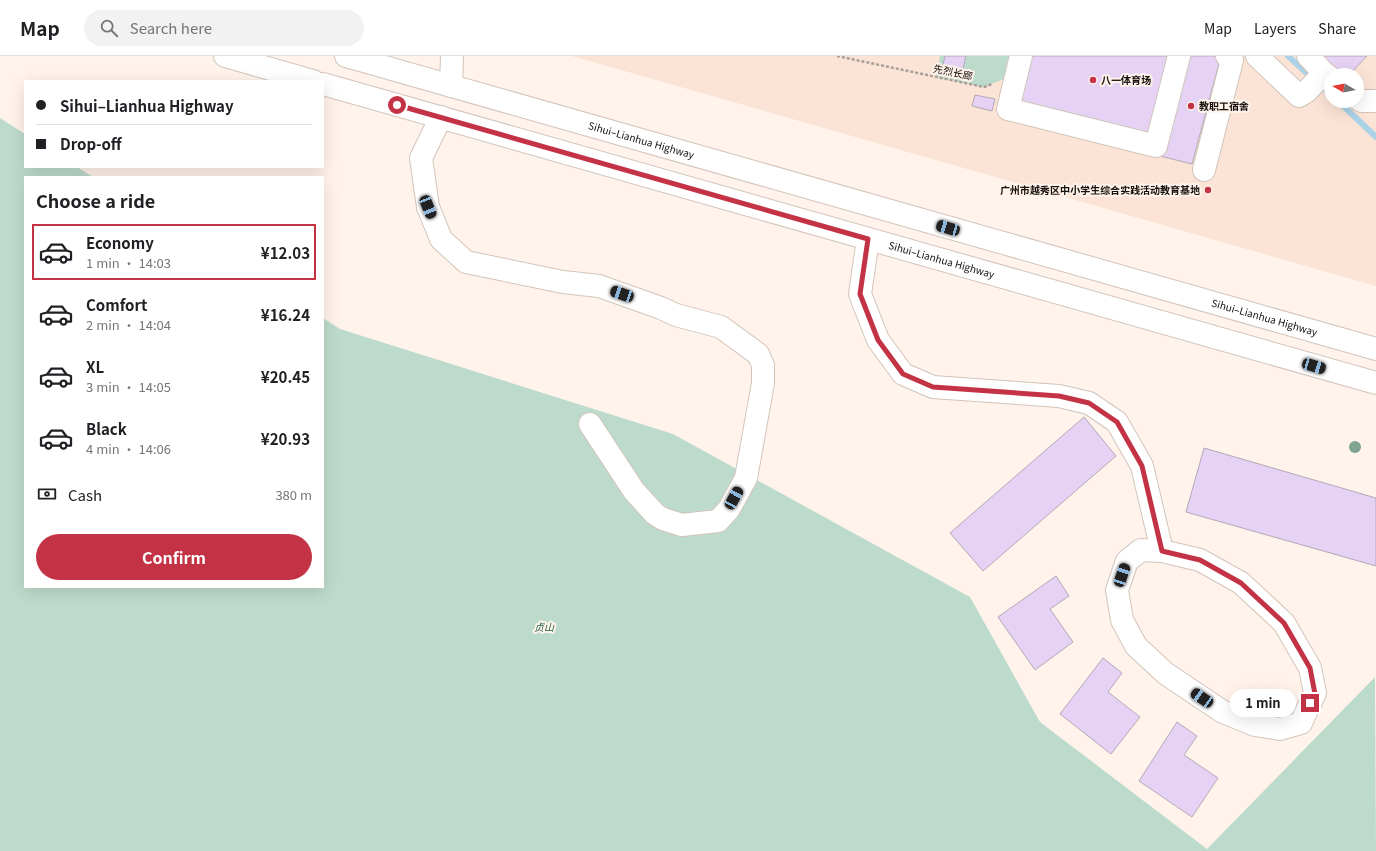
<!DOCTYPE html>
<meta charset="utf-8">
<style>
body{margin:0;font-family:Georgia,"Noto Sans SC",serif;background:#f2f2f2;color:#202124;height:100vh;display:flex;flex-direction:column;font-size:15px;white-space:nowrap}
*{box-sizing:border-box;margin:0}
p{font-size:13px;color:#757577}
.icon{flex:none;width:22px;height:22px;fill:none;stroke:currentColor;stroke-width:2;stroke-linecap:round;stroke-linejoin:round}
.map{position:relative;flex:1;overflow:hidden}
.side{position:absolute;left:24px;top:120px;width:300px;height:412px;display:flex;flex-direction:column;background:#fff;border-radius:0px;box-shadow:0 4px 16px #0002}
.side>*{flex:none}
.hud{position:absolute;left:24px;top:24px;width:300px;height:88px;border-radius:0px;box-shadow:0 4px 16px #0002;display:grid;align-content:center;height:88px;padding:0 12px;background:#fff}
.needle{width:26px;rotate:279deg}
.fabs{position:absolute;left:1324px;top:12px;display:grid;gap:8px}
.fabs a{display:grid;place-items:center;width:40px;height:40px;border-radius:50%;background:#fff;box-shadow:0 4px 16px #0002;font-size:20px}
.end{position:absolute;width:18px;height:18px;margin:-9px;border:5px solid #c33345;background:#fff;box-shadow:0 0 0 2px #fff}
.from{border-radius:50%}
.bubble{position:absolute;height:28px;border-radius:14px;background:#fff;box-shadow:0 4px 16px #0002;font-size:13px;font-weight:700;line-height:28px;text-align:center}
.car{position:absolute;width:12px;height:24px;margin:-12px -6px;border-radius:5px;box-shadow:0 0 3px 1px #0007;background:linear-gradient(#222 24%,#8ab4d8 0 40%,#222 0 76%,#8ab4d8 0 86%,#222 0)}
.hud b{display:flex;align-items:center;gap:14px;height:38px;font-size:15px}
.hud b+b{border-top:1px solid #e0e0e0}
.hud i{width:10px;height:10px;background:#202124}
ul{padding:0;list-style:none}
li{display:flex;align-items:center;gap:12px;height:56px;margin:0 8px 6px;padding:0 4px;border:2px solid transparent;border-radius:0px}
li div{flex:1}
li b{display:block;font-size:15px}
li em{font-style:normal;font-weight:700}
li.current{border-color:#c33345}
li>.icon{width:36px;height:36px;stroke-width:1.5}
h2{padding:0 12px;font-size:18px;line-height:48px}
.pay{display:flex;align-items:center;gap:10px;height:44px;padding:0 12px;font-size:15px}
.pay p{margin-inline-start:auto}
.action{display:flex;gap:8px;margin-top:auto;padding:8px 12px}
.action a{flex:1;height:46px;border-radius:24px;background:#c33345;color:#fff;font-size:16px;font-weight:700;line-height:46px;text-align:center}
header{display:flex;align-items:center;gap:24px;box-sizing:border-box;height:56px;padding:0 20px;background:#fff;border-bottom:1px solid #e0e0e0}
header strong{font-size:19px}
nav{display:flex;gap:22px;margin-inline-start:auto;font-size:14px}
.search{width:280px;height:36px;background:#f2f2f2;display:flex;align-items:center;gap:10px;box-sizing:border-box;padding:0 14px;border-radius:22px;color:#757577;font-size:15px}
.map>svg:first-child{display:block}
.built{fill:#fbe4d6;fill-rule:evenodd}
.green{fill:#bddbcc}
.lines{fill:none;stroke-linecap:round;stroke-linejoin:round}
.stream{stroke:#acd2e7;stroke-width:6}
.building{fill:#e6d2f4;stroke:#b1a9b6}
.minor-casing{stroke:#d2c4ba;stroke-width:24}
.major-casing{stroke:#d2c4ba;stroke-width:24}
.path{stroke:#a99f99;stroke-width:2.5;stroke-dasharray:3 2;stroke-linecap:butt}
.minor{stroke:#fff;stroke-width:22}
.major{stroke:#fff;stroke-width:22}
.tree{fill:#82a391}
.route{stroke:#c33345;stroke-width:5}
.poi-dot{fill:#c33345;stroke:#fff3eb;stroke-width:1.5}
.labels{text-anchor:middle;stroke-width:4;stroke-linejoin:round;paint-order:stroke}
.street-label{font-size:10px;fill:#15100d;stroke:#fff3eb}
.poi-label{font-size:10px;font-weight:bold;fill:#15100d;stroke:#fff3eb;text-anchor:start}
.park-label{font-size:10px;font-style:italic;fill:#1c6148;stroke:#fff3eb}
</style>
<header>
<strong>Map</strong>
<div class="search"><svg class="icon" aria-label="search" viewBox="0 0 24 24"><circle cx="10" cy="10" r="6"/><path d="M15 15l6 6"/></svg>Search here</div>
<nav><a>Map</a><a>Layers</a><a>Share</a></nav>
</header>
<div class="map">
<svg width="1376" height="795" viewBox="0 0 1376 795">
<rect width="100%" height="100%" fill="#fff3eb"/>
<path class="built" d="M572,0H1376V230L775,58ZM1331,19H1357V45H1331Z"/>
<path class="green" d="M940,0H1021L1016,18L984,31L936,21Z
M0,62L25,78V111H77L93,121H25V531H323V262L340,273L673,378L970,541L1040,666L1207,793L1375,621L1376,795H0Z"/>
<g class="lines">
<path class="stream" d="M1288,0L1331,39
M1338,45L1376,81"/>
</g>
<path class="building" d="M945,0H966L961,21L941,17Z
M1027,0H1171L1151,81L1016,48Z
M1187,0H1221L1192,108L1160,100Z
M1321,0H1367L1349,19H1342Z
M975,39L995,43L992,55L972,50Z
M1084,361L1116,400L983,515L950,477Z
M1204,392L1376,442V510L1186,456Z
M1056,520L1069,540L1050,553L1073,586L1035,614L998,561Z
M1103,602L1122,617L1108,636L1140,661L1111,698L1060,658Z
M1177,666L1197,680L1184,699L1218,722L1192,761L1139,725Z"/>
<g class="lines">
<defs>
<path id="minor" d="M1021,0L1008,53L1156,90L1179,0
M1257,0L1299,40L1306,36L1324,17
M1308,0L1324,17L1331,22
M451,30L452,0
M1357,42L1362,45H1376
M441,61L421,102L428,151L441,183L466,206L563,226L599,230L661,252L676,259L721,271L758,298L763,309V327L746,422L729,453L718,465L682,469L663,463L655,458L634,435L590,368
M1204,114L1232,4L1227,0
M868,183L860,238L878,284L903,318L933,331L1059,340L1089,347L1117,366L1142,410L1162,495
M1141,494L1162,495L1200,504L1241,527L1284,567L1310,612L1315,637L1301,667L1280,673L1255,669L1223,656L1165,617L1136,590L1122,564L1117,534L1127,505Z"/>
<g id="major">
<path d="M225,0L313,25"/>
<path id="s1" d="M346,0L1376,293"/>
<path id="s2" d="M323,28L1376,327"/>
</g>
</defs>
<use href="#minor" class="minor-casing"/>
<use href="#major" class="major-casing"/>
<path class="path" d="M837,0L984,31L992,28"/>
<use href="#minor" class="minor"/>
<use href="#major" class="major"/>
</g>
<circle class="tree" cx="1355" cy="391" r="6"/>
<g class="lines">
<path class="route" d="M397,49L868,183L860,238L878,284L903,318L933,331L1059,340L1089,347L1117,366L1142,410L1162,495L1200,504L1241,527L1284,567L1310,612L1315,638L1310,647"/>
</g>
<g class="poi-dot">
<circle cx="1093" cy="24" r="4"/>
<circle cx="1191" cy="50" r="4"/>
<circle cx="1208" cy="134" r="4"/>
</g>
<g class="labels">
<g class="street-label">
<text transform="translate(953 16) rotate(12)" y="4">先烈长廊</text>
<text dy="4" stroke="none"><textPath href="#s1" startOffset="307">Sihui–Lianhua Highway</textPath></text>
<text dy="4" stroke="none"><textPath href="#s2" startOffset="643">Sihui–Lianhua Highway</textPath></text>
<text dy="4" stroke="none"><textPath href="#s1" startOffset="955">Sihui–Lianhua Highway</textPath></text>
</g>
<g class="poi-label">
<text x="1101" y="28">八一体育场</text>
<text x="1199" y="54">教职工宿舍</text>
<text x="1200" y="138" text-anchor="end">广州市越秀区中小学生综合实践活动教育基地</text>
</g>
<g class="park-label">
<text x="544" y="575">贞山</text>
</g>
</g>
</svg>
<div class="fabs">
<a><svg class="needle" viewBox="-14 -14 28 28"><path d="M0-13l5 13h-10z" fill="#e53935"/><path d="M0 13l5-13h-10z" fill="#757577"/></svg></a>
</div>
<i class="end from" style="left:397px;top:49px"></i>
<i class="end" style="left:1310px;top:647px"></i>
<div class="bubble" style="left:1230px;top:633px;width:66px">1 min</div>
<i class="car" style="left:428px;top:151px;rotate:158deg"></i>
<i class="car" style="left:948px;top:172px;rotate:286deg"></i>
<i class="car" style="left:622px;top:238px;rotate:289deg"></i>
<i class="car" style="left:1314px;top:310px;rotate:106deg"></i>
<i class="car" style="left:734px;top:442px;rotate:29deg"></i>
<i class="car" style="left:1122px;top:519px;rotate:19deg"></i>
<i class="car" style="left:1202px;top:642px;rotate:304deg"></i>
<div class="hud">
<b><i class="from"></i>Sihui–Lianhua Highway</b>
<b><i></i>Drop-off</b>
</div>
<section class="side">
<h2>Choose a ride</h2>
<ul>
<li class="current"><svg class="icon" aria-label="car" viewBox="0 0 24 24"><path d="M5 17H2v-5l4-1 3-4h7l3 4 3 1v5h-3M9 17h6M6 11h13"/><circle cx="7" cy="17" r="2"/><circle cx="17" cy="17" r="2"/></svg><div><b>Economy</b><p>1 min · 14:03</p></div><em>¥12.03</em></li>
<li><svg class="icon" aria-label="car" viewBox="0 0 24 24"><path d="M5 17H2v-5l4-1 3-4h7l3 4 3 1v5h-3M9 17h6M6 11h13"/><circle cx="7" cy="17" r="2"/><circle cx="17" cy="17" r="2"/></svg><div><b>Comfort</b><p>2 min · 14:04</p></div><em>¥16.24</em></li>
<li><svg class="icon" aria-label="car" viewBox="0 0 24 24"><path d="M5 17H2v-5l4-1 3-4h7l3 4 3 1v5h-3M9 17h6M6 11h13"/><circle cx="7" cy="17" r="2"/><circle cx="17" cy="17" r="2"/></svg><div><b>XL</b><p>3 min · 14:05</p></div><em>¥20.45</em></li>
<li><svg class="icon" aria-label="car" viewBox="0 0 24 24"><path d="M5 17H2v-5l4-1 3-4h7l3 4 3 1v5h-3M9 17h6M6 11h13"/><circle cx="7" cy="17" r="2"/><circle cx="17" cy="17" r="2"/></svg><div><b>Black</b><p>4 min · 14:06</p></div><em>¥20.93</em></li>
</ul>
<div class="pay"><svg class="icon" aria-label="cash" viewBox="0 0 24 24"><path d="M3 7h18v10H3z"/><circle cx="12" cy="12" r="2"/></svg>Cash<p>380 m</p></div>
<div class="action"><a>Confirm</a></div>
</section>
</div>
